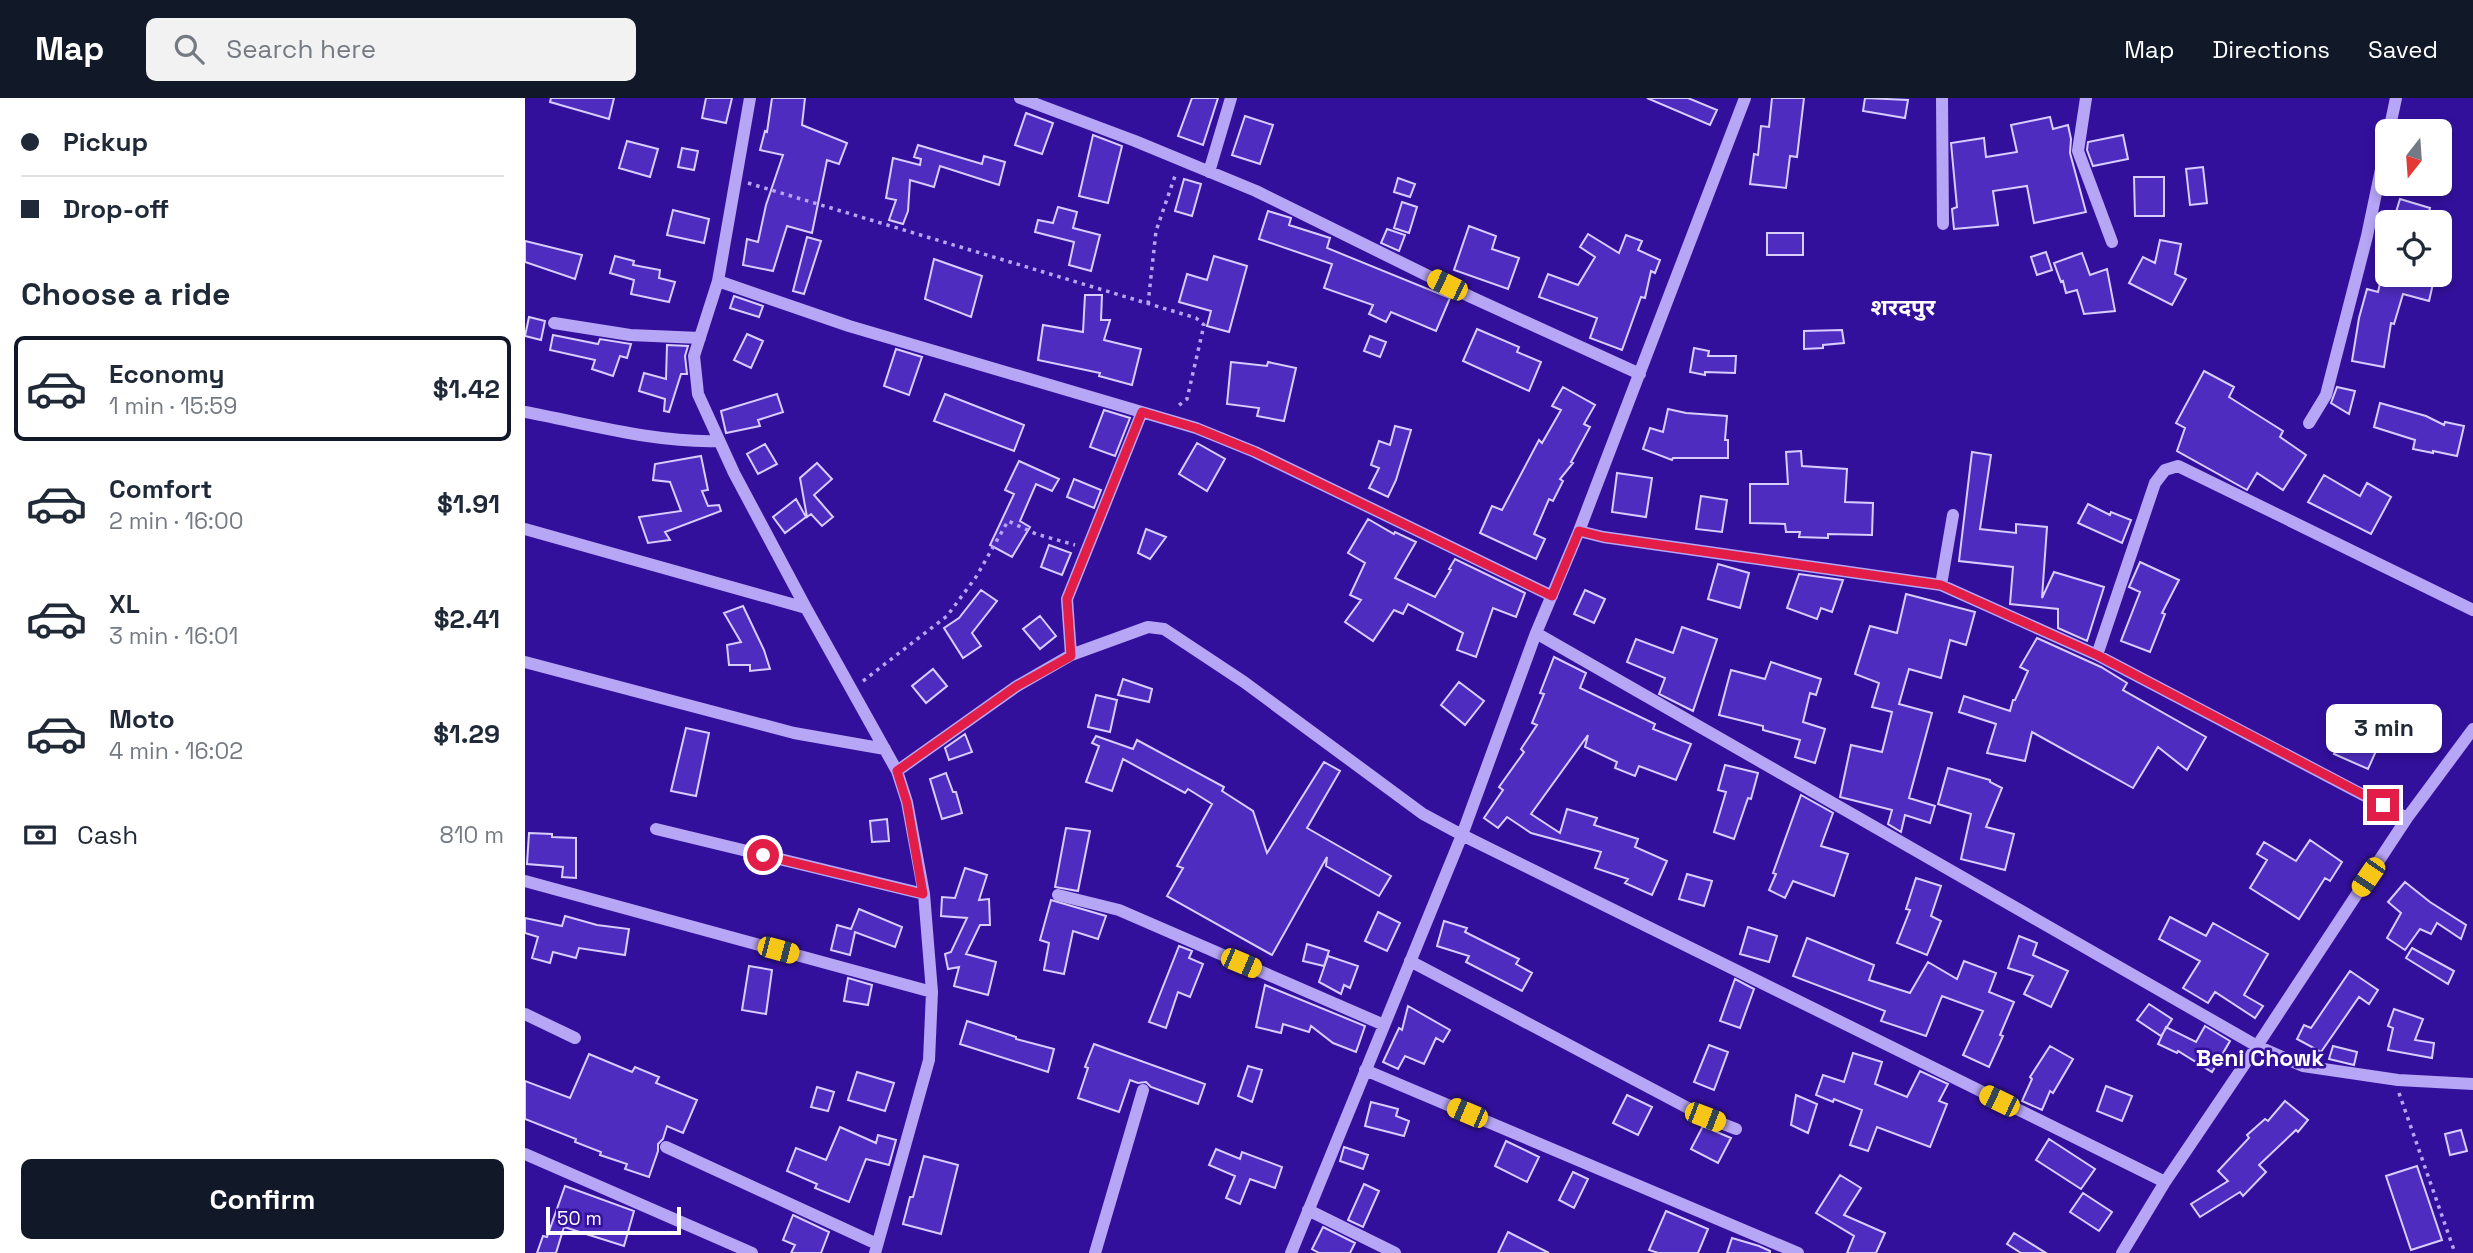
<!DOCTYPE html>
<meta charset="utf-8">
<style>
body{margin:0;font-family:"Space Grotesk","Noto Sans Devanagari",sans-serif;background:#f2f2f3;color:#1f2937;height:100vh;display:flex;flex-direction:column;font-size:26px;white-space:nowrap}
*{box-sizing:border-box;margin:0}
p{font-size:23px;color:#747a83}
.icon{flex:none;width:38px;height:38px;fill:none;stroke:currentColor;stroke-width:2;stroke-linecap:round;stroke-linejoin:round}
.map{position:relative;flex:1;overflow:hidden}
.drawer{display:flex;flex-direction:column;background:#fff;width:525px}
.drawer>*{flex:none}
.banner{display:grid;align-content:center;height:154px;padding:0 21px;background:#fff}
.needle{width:46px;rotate:197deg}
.tools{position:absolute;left:1850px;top:21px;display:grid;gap:14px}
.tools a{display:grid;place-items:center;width:77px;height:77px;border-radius:10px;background:#fff;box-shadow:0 4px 10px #0003;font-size:35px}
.scale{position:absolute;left:21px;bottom:18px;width:135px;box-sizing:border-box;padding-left:7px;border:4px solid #fff;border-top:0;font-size:19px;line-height:24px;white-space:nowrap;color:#fff;-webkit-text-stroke:5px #33109c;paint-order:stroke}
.end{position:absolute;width:32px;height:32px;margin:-16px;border:9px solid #e11d48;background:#fff;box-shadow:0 0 0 4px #fff}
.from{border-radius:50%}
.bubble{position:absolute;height:49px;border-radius:10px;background:#fff;box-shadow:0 4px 10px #0003;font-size:23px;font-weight:600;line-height:49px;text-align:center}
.car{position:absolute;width:21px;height:42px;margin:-21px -10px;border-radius:9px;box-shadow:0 0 5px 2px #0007;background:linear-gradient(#f5c518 24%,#345 0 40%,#f5c518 0 76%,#345 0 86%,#f5c518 0)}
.banner b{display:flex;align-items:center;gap:24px;height:66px;font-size:26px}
.banner b+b{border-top:2px solid #e0e1e3}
.banner i{width:18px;height:18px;background:#1f2937}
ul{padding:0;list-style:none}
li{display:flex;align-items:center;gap:21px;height:105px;margin:0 14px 10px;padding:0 7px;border:4px solid transparent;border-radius:10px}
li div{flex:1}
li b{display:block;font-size:26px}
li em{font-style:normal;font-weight:600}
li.on{border-color:#111827}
li>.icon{width:63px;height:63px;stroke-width:1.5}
h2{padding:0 21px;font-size:32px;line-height:84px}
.pay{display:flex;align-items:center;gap:18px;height:77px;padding:0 21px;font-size:26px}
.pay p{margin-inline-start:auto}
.button{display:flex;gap:14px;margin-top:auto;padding:14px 21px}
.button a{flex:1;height:80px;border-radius:10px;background:#111827;color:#fff;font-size:28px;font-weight:600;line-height:80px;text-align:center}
header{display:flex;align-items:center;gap:42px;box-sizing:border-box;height:98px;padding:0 35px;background:#111827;color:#fff}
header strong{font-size:33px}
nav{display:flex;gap:38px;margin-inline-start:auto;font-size:24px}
.search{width:490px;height:63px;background:#f2f2f3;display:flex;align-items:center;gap:18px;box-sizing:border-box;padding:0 24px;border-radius:10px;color:#747a83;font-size:26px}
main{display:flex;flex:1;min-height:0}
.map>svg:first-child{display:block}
.building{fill:#4e2cbf;stroke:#d8cdfe;stroke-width:2}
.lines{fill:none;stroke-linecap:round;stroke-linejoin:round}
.path{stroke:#b7a5f5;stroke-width:3.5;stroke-dasharray:3.5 5;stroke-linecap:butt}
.minor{stroke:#b7a5f5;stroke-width:12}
.route{stroke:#e11d48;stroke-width:9}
.labels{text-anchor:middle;stroke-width:5;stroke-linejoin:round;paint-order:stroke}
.neighbourhood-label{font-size:23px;font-weight:bold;fill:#fff;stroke:#33109c}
</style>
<header>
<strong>Map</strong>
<div class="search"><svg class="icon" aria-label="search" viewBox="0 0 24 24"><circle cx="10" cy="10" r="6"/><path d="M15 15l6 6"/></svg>Search here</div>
<nav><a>Map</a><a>Directions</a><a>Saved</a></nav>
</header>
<main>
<section class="drawer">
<div class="banner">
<b><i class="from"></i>Pickup</b>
<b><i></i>Drop-off</b>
</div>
<h2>Choose a ride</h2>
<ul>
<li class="on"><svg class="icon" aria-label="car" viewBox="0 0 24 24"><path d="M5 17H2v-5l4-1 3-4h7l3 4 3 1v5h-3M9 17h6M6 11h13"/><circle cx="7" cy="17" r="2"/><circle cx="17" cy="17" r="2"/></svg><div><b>Economy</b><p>1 min · 15:59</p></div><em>$1.42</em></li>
<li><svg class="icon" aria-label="car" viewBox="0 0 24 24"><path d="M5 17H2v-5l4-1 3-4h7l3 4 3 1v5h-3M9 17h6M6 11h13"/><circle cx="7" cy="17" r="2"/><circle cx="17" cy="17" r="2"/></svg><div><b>Comfort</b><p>2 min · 16:00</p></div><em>$1.91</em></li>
<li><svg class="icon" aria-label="car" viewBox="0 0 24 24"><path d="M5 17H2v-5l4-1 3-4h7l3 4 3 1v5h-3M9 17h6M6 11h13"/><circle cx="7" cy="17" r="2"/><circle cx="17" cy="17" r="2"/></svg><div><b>XL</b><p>3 min · 16:01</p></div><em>$2.41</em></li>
<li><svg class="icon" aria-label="car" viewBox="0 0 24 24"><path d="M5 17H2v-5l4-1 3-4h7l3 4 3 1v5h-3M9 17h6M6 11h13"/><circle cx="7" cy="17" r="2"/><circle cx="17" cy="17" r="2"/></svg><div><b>Moto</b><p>4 min · 16:02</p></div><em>$1.29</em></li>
</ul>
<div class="pay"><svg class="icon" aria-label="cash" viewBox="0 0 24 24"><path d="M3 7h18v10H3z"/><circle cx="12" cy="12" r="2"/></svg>Cash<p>810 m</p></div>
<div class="button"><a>Confirm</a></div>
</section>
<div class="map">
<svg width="1948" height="1155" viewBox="0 0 1948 1155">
<rect width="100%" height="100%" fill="#33109c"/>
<path class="building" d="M26,0H89L84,21L25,4Z
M181,0H207L201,25L177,20Z
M247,0H280L277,27L322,45L314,66L302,62L287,135L262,128L248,173L218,167L222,141L233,144L241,107L258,57L235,52L240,33L242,34Z
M667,0H693L678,47L653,38Z
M1122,0H1163L1192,12L1185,27Z
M1247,0H1279L1272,59L1265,58L1261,90L1225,86L1229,56L1233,57L1236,28L1244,29Z
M1340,0L1383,2L1380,20L1338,13Z
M501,15L528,25L517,56L490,47Z
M720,18L748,27L735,66L707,57Z
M1525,19L1528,31L1543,27L1546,41L1545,55L1561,114L1509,125L1502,88L1468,93L1473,127L1429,131L1427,111L1432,109L1426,45L1459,40L1461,59L1492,54L1486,27Z
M568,37L597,48L583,105L554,98Z
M1598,37L1603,61L1568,68L1562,52L1563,44Z
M102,43L133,51L125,79L94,70Z
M393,47L457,66L459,58L480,64L474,87L415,68L409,89L385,82L383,113L378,126L364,122L371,102L361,100L368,60L395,67L396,61L389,59Z
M157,50L173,53L169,72L153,69Z
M1678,69L1682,105L1665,107L1661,71Z
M1609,79H1639V118H1610Z
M873,80L890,86L885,99L869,94Z
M659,81L676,86L667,118L650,113Z
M1875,101L1905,110L1901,124H1868Z
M877,104L892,109L884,135L869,130Z
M533,109L552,114L548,130L575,137L566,173L544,167L549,144L510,134L513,122L528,125Z
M148,112L184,121L179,145L142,137Z
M743,113L766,120L764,127L805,140L802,150L925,200L911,233L866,214L861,224L844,216L848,207L799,190L807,166L734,141Z
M944,128L971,138L967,151L994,160L983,191L929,172Z
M862,131L880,137L874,153L856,145Z
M1242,135H1278V157H1242Z
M1063,136L1094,155L1101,137L1117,143L1113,152L1135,162L1130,175L1126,173L1120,200L1116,199L1097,252L1065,240L1072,220L1014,199L1023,176L1053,187L1070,159L1055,149Z
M282,139L296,143L279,196L268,193Z
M1635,142L1656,146L1650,176L1661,181L1647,207L1604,185L1618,159L1630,165Z
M0,143L57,157L50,181L0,164Z
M1521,154L1527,172L1512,177L1506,159Z
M1557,155L1565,177L1582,171L1590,213L1559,216L1552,192L1541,195L1538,183L1536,184L1529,165Z
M90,158L109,163L108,167L135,172L134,180L150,184L144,204L106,196L109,182L85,175Z
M689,158L722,168L704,234L682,228L686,213L654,204L662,176L682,182Z
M409,161L457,178L446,219L400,201Z
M1857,177H1910L1904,203L1878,196L1869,226L1866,225L1859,269L1827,263L1834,220L1842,191L1853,194Z
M560,197H577L576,222H585L579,242L616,251L607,287L574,278L575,275L513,262L518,227L558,234Z
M209,198L238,208L234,219L205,210Z
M4,219L20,223L16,242L0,238Z
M952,231L994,249L992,254L1016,264L1004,293L938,263Z
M1317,232L1319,245L1298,247V250L1279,251V233Z
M222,236L238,243L226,270L209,262Z
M28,237L73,246L75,241L106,246L102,260L95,258L88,278L67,271L70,262L25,252Z
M845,238L861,244L855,259L839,253Z
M142,247L163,248L160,258L162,276H156L144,314L139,313L140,301L114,293L119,275L141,281Z
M1169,250L1184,253L1183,258H1211L1210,275L1180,274V277L1165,274Z
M371,251L397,259L384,297L359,288Z
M706,264L742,268L743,264L771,270L759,323L732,318L734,310L702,306Z
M1679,273L1709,289L1704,299L1758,333L1755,339L1781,357L1758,392L1732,375L1722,392L1652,353L1660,330L1651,325Z
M1038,289L1070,307L1059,326L1065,329L1046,364L1048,365L1035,381L1038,383L1028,403L1024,401L1009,436L1020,441L1011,461L955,435L967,408L977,412L1014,342L1017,345L1036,312L1027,308Z
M1812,289L1830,293L1824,316L1806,305Z
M252,296L258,314L233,322L235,328L201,335L196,313Z
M420,296L499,327L489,353L409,323Z
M1855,305L1901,318L1919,327L1920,324L1939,328L1932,358L1908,353V355L1888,351L1890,342L1849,329Z
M1143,311L1161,315L1202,318L1200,342H1203V360H1148L1147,362L1118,351L1125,330L1138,334Z
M579,312L605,320L590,358L565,349Z
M870,328L886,332L871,382L863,399L844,390L854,370L846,367L854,343L865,347Z
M672,345L700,361L682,393L654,376Z
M240,346L252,366L233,376L222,356Z
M1276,353L1277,368L1322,371L1320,404L1348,405L1347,437L1303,436V440L1274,439L1275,434H1261L1260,426L1225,425V386H1263L1261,354Z
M1447,354L1466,357L1455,431L1491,435V426L1522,429L1517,500L1529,474L1579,489L1562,543L1533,530V511L1485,506L1488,469L1434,463Z
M176,358L183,392L177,393L183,408L194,407L196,413L140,434L145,442L123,445L114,419L156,413L145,384L128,382L130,366Z
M494,363L534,381L527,393L511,386L495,423L505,429L487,459L465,447L489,396L480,392Z
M292,365L307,381L289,397L308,419L297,428L286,416L282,419L275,380Z
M1092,375L1127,380L1121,419L1087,414Z
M1799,377L1835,398L1842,385L1866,399L1846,436L1783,404Z
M549,381L576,392L569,410L542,399Z
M1176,398L1202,402L1197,434L1171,431Z
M271,401L281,419L260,435L248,419Z
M1563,406L1585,417L1586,414L1606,422L1597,445L1553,425Z
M843,421L869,436L870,434L891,444L870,480L910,499L926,472L924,471L930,461L1000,495L991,519L968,510L951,559L932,552L938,535L883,506L878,516L869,512L848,543L820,524L836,502L825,497L840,465L823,455Z
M621,431L641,439L625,461L613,455Z
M524,447L546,455L537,477L516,469Z
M1615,464L1654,482L1637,515L1640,516L1625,554L1596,543L1615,494L1604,489Z
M1193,466L1224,475L1215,510L1183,501Z
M1274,476L1318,482L1307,514L1296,510L1292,521L1262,510Z
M456,492L472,503L447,535L456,548L438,560L419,530L434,520Z
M1060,492L1080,501L1069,525L1049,516Z
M1381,496L1450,514L1441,547L1425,542L1416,580L1384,571L1374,606L1407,615L1384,700L1410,708L1405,725L1380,717L1376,734L1363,726L1367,712L1315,699L1326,647L1357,654L1367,614L1347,609L1354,585L1330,576L1345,528L1372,535Z
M218,508L239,552L245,571L225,573V567H204L202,547L216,544L199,515Z
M515,518L531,538L515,551L498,531Z
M1157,529L1192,541L1168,613L1134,596L1140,580L1102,564L1111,541L1148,555Z
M1512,540L1576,569L1602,585L1598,592L1681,639L1662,672L1633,649L1608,690L1507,634L1500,663L1462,655L1471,626L1434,614L1439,598L1485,613L1488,602H1490L1503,573L1495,569Z
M1029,559L1061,575L1055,590L1130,626L1128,631L1166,646L1151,682L1114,668L1110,678L1090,670L1092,664L1060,649L1063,637L1006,716L1035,735L1042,711L1072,720L1069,727L1113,741L1110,749L1142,763L1127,797L1100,785L1103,781L1070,770L1076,754L1006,735L982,719L973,730L959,720L978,692L974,689L999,654L996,651L1012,627L1007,625L1019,596L1015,595Z
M1246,564L1296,581L1291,597L1285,595L1278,624L1300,631L1290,665L1270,659L1275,642L1238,632V628L1194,617L1206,572L1240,581Z
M408,571L422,588L401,605L387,588Z
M598,581L627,591L624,604L593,597Z
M934,584L959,603L940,627L916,607Z
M571,597L592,602L585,634L563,629Z
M1821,629L1855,644L1843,671L1809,656Z
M161,630L184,635L171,698L146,693Z
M440,636L447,654L424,662L420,650Z
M571,638L608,651L612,642L699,689L697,693L728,713L742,755L799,664L815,673L782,730L866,778L854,798L801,768L802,759L747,857L642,798L658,770L652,768L687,706L663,691L660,695L598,661L587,693L561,684L574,648L567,645Z
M1200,667L1233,675L1226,701L1223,700L1209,741L1189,734L1201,694L1193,692Z
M1423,670L1465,682V684L1477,690L1461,729L1489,736L1480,772L1436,761L1446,716L1413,706Z
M421,675L428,694H431L437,715L417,721L405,681Z
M1276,697L1308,715L1296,748L1323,756L1309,798L1268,783L1260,800L1244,792L1251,776L1248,775Z
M362,721L364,743L347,744L345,723Z
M541,730L565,733L553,793L530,789Z
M4,735L27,736V739L51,740V780L37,779L38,769L2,766Z
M1785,742L1817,764L1805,783L1800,780L1774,821L1725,790L1742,762L1732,756L1739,744L1771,763Z
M440,770L462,777L454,802L464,801L465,827H455L441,856L471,864L463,897L429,888L434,869L423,871L420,856L426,854L442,820L416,818L417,799L430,800Z
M1162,776L1187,783L1179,808L1154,801Z
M1391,780L1416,788L1406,818L1416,823L1402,857L1372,845L1385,812L1381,811Z
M1880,784L1905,804L1941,827L1936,841L1912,825L1906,836L1895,831L1880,852L1862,840L1876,815L1863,804Z
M526,802L581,818L573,841L548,833L539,876L519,872L524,845L515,842Z
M334,811L377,829L370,849L330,834L325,857L306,852L312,827L326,831Z
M853,814L875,825L862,853L840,843Z
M40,818L72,827L104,831L100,857L54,850L51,860L28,854L25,865L7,860L13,839L0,835V820L37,828Z
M1645,819L1681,838L1688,825L1743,856L1719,897L1738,908L1730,920L1690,894L1683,905L1658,890L1675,863L1634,841Z
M919,823L942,830L940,834L994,861L991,866L1007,875L997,893L941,864L944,858L912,848Z
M1223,829L1252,838L1244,864L1215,856Z
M1494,838L1512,845L1508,857L1543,873L1526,909L1499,896L1508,878L1483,870Z
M1282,840L1349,867L1344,882L1385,895L1403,864L1432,881L1439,863L1471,875L1464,894L1489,904L1475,937L1478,938L1464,969L1438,957L1458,913L1417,898L1401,938L1356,923L1360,913L1268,878Z
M782,846L804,853L799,868L778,863Z
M654,848L667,853L664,860L678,866L665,899L653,894L641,930L624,924Z
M1887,850L1929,873L1923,886L1881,860Z
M803,858L833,868L825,890L819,887L816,896L794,884Z
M224,868L247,872L241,916L217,912Z
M1825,873L1853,892L1844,906L1834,899L1796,954L1772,941L1779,927L1786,930Z
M323,880L347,887L343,907L319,903Z
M1210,881L1229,891L1215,930L1195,923Z
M740,887L840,928L831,954L808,945L786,928L784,934L758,926L756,935L731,929Z
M1624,906L1647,921L1636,938L1612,922Z
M883,908L925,932L918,944L911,940L899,966L880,958L873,971L858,964L874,930L877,932Z
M1869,911L1898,921L1890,942L1909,945L1907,960L1863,952L1868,930L1863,928Z
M442,923L491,939V941L529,951L523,974L435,946Z
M1680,928L1705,943L1687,974L1653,953L1652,955L1633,946L1641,929L1671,944Z
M569,946L680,986L673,1006L626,989L621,984L613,985L605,982L594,1014L553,1000L563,970L560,969Z
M1184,947L1203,954L1189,992L1169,984Z
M1525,948L1548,961L1528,995L1525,993L1517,1012L1497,1003L1507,981L1505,979Z
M1808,948L1832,954L1829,967L1804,961Z
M1328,955L1357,964L1350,986L1382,999L1395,973L1423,986L1414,1003L1422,1006L1405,1049L1352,1029L1343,1053L1325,1047L1337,1012L1309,1001L1308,1004L1291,997L1298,977L1319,984Z
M64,956L107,974L110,969L134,979L131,985L172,1002L158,1035L142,1028L138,1041L133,1046V1053L124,1079L100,1071L102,1066L75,1057L76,1054L50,1044L51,1041L0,1021V983L45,1000Z
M723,968L737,972L727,1004L713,998Z
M332,974L369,985L360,1013L323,1002Z
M1581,988L1607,998L1597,1023L1572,1013Z
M292,989L309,994L303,1013L286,1009Z
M1102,997L1127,1009L1113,1037L1088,1025Z
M1271,997L1292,1006L1283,1035L1266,1027Z
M1760,1003L1783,1022L1773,1034L1771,1032L1734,1067L1741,1074L1718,1098L1715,1094L1675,1119L1666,1106L1703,1083L1693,1073L1724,1040L1722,1037L1740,1021L1743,1023Z
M846,1004L873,1011L871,1018L884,1023L879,1038L840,1028Z
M1178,1028L1206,1040L1193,1065L1166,1051Z
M315,1029L351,1045L353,1037L371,1042L364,1067L341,1061L324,1104L290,1090L292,1086L262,1073L271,1050L301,1062Z
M1936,1032L1942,1053L1925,1057L1920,1036Z
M1524,1041L1570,1071L1556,1091L1511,1062Z
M981,1043L1014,1059L1002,1084L970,1068Z
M819,1049L843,1057L838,1071L815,1063Z
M691,1051L715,1061L717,1054L757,1069L750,1090L725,1081L715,1106L701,1100L710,1078L684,1067Z
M399,1058L433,1067L416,1136L378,1126L385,1099H388Z
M1892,1068L1917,1142L1886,1152L1861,1078Z
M1048,1074L1063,1081L1049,1110L1034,1102Z
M1315,1077L1336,1090L1319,1117L1360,1135L1351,1155H1322L1329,1138L1291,1115Z
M839,1086L854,1093L838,1129L823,1122Z
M40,1088L109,1113L99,1148L39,1129L31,1155H12L18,1138L22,1139Z
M1558,1095L1587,1114L1574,1133L1545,1114Z
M1141,1113L1183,1131L1173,1155H1133L1124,1152Z
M268,1117L304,1134L296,1155H266L270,1147L258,1142Z
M798,1129L830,1145L825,1155H794L787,1151Z
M983,1134L1024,1155H973Z
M1489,1135L1521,1155H1496L1482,1146Z
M1207,1140L1234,1148L1245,1153V1155H1202Z"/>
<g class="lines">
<path class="path" d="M223,85L671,220L679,227L662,301L653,308
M623,206L631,133L651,75
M338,583L422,518L451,479L483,423L511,436L550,447
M1874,995L1930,1155"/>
<path class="minor" d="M225,0L193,183L169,258L173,296L209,375L281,510L372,673L382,704L399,796L407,894L404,962L350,1155
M495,0L610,43L731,93L946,199L1115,276
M1417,0L1418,126
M1561,0L1553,53L1587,144
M1864,33L1871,0
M684,74L706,0
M193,183L324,228L671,330L730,354L1027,498
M29,225L105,237L175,240
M0,314C64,326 129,345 194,343
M1784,325L1801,297L1842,138L1862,43
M0,431L281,510
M1054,433L1078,439L1416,487L1572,557L1882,720
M1416,487L1428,417
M1011,535L1732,948L1778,968L1873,982L1948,986
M546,557L542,501L617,314
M1572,557L1630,385L1640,372L1653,368L1948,512
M0,564L269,635L360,651
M372,673L492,588L546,557L623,529L639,531L719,584L898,716L937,737L1640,1084
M131,731L399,796
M0,783L407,894
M533,797L594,812L859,927
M885,863L1180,1019L1211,1031
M0,916L50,940
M840,972L1273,1155
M141,1049L352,1146
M0,1056L227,1155
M783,1112L870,1155
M570,1155L618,992
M766,1155L937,737L1011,535L1054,433L1220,0
M1597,1155L1640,1084L1732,948L1882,720L1948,631"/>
</g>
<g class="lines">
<path class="route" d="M238,757L398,796L382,705L372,673L492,588L546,558L542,501L617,314L671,330L730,354L1027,498L1054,433L1078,439L1416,487L1572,557L1858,707"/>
</g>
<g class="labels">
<g class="neighbourhood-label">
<text x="1378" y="217">शरदपुर</text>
<text x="1735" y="968">Beni Chowk</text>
</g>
</g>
</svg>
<div class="tools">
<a><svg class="needle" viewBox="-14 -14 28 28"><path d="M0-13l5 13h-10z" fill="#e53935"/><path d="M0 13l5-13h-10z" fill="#747a83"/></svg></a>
<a><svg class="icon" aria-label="locate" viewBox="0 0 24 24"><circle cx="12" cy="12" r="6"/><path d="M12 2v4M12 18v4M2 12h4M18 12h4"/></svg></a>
</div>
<div class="scale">50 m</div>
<i class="end from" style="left:238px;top:757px"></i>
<i class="end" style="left:1858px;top:707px"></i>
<div class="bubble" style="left:1801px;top:606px;width:116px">3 min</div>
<i class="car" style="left:922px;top:187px;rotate:296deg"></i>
<i class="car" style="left:1843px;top:779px;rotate:214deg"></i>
<i class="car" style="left:253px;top:852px;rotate:105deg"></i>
<i class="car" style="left:716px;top:865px;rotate:113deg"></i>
<i class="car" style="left:1474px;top:1003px;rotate:296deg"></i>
<i class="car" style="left:942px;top:1015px;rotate:293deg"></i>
<i class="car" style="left:1180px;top:1019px;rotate:111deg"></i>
</div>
</main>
